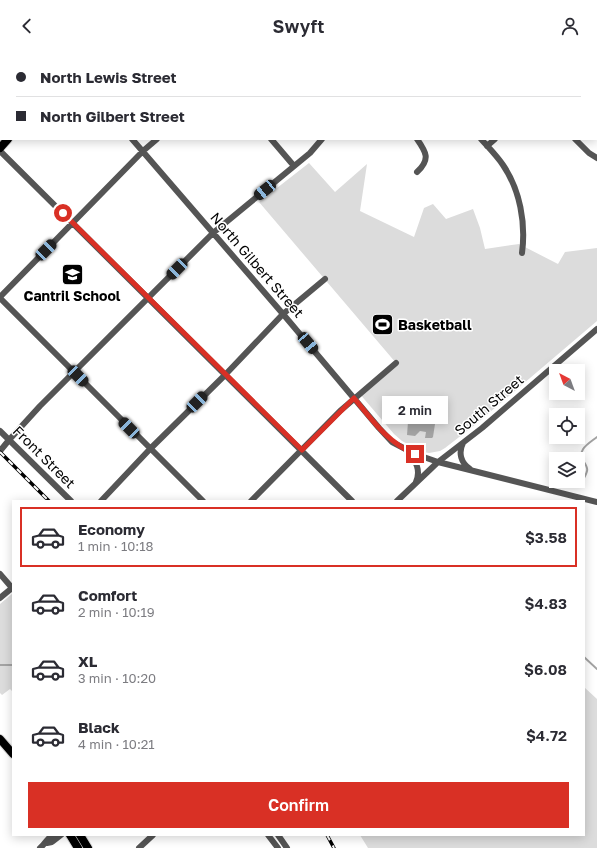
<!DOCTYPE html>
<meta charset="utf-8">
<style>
body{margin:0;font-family:"Golos Text",sans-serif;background:#f2f2f3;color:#2b2b33;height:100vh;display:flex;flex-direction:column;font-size:15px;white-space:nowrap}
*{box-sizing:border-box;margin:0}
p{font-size:13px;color:#7c7c81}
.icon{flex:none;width:22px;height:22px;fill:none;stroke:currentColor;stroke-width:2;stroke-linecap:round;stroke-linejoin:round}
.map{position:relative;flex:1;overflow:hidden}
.side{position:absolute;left:12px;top:448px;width:573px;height:336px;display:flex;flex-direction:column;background:#fff;border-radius:0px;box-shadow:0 2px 10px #0003}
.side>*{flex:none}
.guide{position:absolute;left:0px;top:0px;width:597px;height:88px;box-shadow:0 2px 10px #0003;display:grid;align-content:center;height:88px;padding:0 16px;background:#fff}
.needle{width:26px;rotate:319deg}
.tools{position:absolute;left:549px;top:312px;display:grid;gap:8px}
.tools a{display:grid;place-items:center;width:36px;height:36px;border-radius:0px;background:#fff;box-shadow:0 2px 10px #0003;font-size:20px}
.end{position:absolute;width:18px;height:18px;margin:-9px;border:5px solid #d93025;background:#fff;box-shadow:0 0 0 2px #fff}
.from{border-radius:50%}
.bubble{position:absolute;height:28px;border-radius:0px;background:#fff;box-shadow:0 2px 10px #0003;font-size:13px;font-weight:600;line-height:28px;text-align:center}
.car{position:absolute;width:12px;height:24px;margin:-12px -6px;border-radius:5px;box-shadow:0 0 3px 1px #0007;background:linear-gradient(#222 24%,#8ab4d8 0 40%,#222 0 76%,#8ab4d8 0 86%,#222 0)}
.guide b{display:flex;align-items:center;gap:14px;height:38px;font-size:15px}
.guide b+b{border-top:1px solid #e1e1e2}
.guide i{width:10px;height:10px;background:#2b2b33}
ul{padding:7px 0 0;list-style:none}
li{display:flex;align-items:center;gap:12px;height:60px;margin:0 8px 6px;padding:0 8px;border:2px solid transparent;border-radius:0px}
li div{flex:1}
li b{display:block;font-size:15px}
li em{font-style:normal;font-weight:600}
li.current{border-color:#d93025}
li>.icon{width:36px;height:36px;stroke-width:1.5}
.action{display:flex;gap:8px;margin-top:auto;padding:8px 16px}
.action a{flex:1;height:46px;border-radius:0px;background:#d93025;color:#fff;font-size:16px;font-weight:600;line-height:46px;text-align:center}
header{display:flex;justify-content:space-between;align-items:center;height:52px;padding:0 16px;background:#fff;font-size:18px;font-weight:600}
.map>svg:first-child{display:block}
.green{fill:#dcdcdc}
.water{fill:#a3a3a3}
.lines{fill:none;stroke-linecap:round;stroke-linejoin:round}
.stream{stroke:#a3a3a3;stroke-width:2}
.major-casing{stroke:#dbdbdb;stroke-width:10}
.minor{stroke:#555;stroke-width:6}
.major{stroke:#000;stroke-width:8}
.rail-casing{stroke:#000;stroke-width:3.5}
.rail{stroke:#fff;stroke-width:2;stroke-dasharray:6;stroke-linecap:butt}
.route{stroke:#d93025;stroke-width:5}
.labels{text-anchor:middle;stroke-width:3;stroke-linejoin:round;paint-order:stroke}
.street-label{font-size:14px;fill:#000;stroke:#fff}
.poi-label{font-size:14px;font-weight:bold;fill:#000;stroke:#fff}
</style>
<header><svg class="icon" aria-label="back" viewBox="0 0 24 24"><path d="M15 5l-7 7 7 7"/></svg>Swyft<svg class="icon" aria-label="person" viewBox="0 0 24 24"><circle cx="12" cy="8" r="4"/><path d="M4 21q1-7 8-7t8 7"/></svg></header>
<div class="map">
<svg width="597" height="796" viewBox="0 0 597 796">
<rect width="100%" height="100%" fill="#fff"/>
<path class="green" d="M309,111L335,140L367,112L360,159L414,185L424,156L433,152L446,167L473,157L480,176L485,197L519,192L558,212L565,200L597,196V269L476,372L445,396L440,399L429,401L424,400L417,397L402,389L394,382L359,341L396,311L259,150Z
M13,541V640L10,637L2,643L0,641V552Z
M584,635L597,647V796H368L360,783H584Z"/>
<path class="water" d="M408,370L435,372L433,385L432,386H425L426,380L420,379L415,384L407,383Z"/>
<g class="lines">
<path class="stream" d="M579,434C582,429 586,424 587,419C588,416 586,413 584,410C576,398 588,392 597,385
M584,605L597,617
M0,613H13"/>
<defs>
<path id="major" d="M46,1V0
M0,84L1,83
M0,96L8,87
M0,687L13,702
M70,783L78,796
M80,783L88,796"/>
</defs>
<use href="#major" class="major-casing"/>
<path class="minor" d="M57,0L58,1
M197,0L198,1
M357,0L361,1
M93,1L94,0
M274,1L275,0
M344,1L345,0
M544,1V0
M132,87L283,262L379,376L392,390L415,402L438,410L597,450
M271,87L294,114
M417,87C426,100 431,107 417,120
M481,87C489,96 497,104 503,113C520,138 526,171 522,201
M575,87L589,101L597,106
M487,94L495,87
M0,99L352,449
M0,245L143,99L157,87
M0,246L203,449
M0,379L71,449
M463,391C458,401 461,411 470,417
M0,399L9,388L40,354L213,181L310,101L322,87
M409,401C416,410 421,418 416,430
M101,449L150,397L225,323L283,262L325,227
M251,449L340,359L396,311
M397,449L438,410L482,376L597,277
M0,522L13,537
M0,546L12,536
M268,783L278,796
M278,783L287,796
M47,791L52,790L61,783
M40,796C46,791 47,787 52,783
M139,796L153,783"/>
<use href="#major" class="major"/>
<defs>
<path id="rail" d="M0,400L49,449
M327,783L334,796"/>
</defs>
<use href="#rail" class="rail-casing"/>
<use href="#rail" class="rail"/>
</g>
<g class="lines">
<path class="route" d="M63,161L302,398L354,346C372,368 388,391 415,402"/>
</g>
<defs>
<symbol id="school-square" viewBox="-11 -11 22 22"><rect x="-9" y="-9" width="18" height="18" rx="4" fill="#000" stroke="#fff"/><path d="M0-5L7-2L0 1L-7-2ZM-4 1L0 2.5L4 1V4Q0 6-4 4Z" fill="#fff"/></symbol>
<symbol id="stadium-square" viewBox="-11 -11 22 22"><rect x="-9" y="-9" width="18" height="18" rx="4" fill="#000" stroke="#fff"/><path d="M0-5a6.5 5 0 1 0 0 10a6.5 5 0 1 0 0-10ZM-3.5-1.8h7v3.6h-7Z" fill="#fff"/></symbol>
</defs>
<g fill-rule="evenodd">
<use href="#school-square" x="60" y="210" width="25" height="25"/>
<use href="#stadium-square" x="370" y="260" width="25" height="25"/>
</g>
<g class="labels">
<g class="street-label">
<text transform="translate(257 213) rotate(49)" y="5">North Gilbert Street</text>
<text transform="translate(489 353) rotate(-40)" y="5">South Street</text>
<text transform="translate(44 405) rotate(45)" y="5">Front Street</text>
</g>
<g class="poi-label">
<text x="72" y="249">Cantril School</text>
<text x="398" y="278" text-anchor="start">Basketball</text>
</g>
</g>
</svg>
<div class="tools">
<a><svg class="needle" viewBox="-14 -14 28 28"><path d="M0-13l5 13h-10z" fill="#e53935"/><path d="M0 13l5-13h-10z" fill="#7c7c81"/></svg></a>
<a><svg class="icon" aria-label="locate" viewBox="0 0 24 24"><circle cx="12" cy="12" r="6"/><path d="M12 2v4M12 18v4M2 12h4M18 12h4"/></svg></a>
<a><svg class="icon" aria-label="layers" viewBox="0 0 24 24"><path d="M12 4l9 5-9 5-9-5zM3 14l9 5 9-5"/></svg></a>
</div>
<i class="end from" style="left:63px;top:161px"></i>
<i class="end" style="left:415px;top:402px"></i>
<div class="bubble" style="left:382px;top:344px;width:66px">2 min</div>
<i class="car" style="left:265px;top:138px;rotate:231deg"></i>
<i class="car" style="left:46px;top:198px;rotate:45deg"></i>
<i class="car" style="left:177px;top:217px;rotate:225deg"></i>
<i class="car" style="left:308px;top:291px;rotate:140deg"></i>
<i class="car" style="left:78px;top:324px;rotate:135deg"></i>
<i class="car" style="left:197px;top:350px;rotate:45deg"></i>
<i class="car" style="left:129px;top:376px;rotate:315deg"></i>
<div class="guide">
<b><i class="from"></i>North Lewis Street</b>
<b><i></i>North Gilbert Street</b>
</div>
<section class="side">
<ul>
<li class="current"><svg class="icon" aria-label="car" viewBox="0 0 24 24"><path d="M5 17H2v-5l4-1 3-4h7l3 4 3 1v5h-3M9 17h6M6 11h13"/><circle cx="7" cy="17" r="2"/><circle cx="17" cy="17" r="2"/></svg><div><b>Economy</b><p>1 min · 10:18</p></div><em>$3.58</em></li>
<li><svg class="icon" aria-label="car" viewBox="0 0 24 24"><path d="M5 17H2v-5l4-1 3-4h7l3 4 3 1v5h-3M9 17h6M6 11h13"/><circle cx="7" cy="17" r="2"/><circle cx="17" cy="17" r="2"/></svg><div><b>Comfort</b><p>2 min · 10:19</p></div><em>$4.83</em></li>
<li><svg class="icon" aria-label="car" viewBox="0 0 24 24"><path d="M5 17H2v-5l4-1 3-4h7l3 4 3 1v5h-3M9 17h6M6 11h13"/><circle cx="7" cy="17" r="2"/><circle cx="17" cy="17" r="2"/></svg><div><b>XL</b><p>3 min · 10:20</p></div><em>$6.08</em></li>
<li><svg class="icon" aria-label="car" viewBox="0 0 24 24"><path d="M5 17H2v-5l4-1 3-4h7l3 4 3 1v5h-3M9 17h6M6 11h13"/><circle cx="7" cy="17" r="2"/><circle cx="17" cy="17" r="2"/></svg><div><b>Black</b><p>4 min · 10:21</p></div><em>$4.72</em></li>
</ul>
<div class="action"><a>Confirm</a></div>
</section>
</div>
